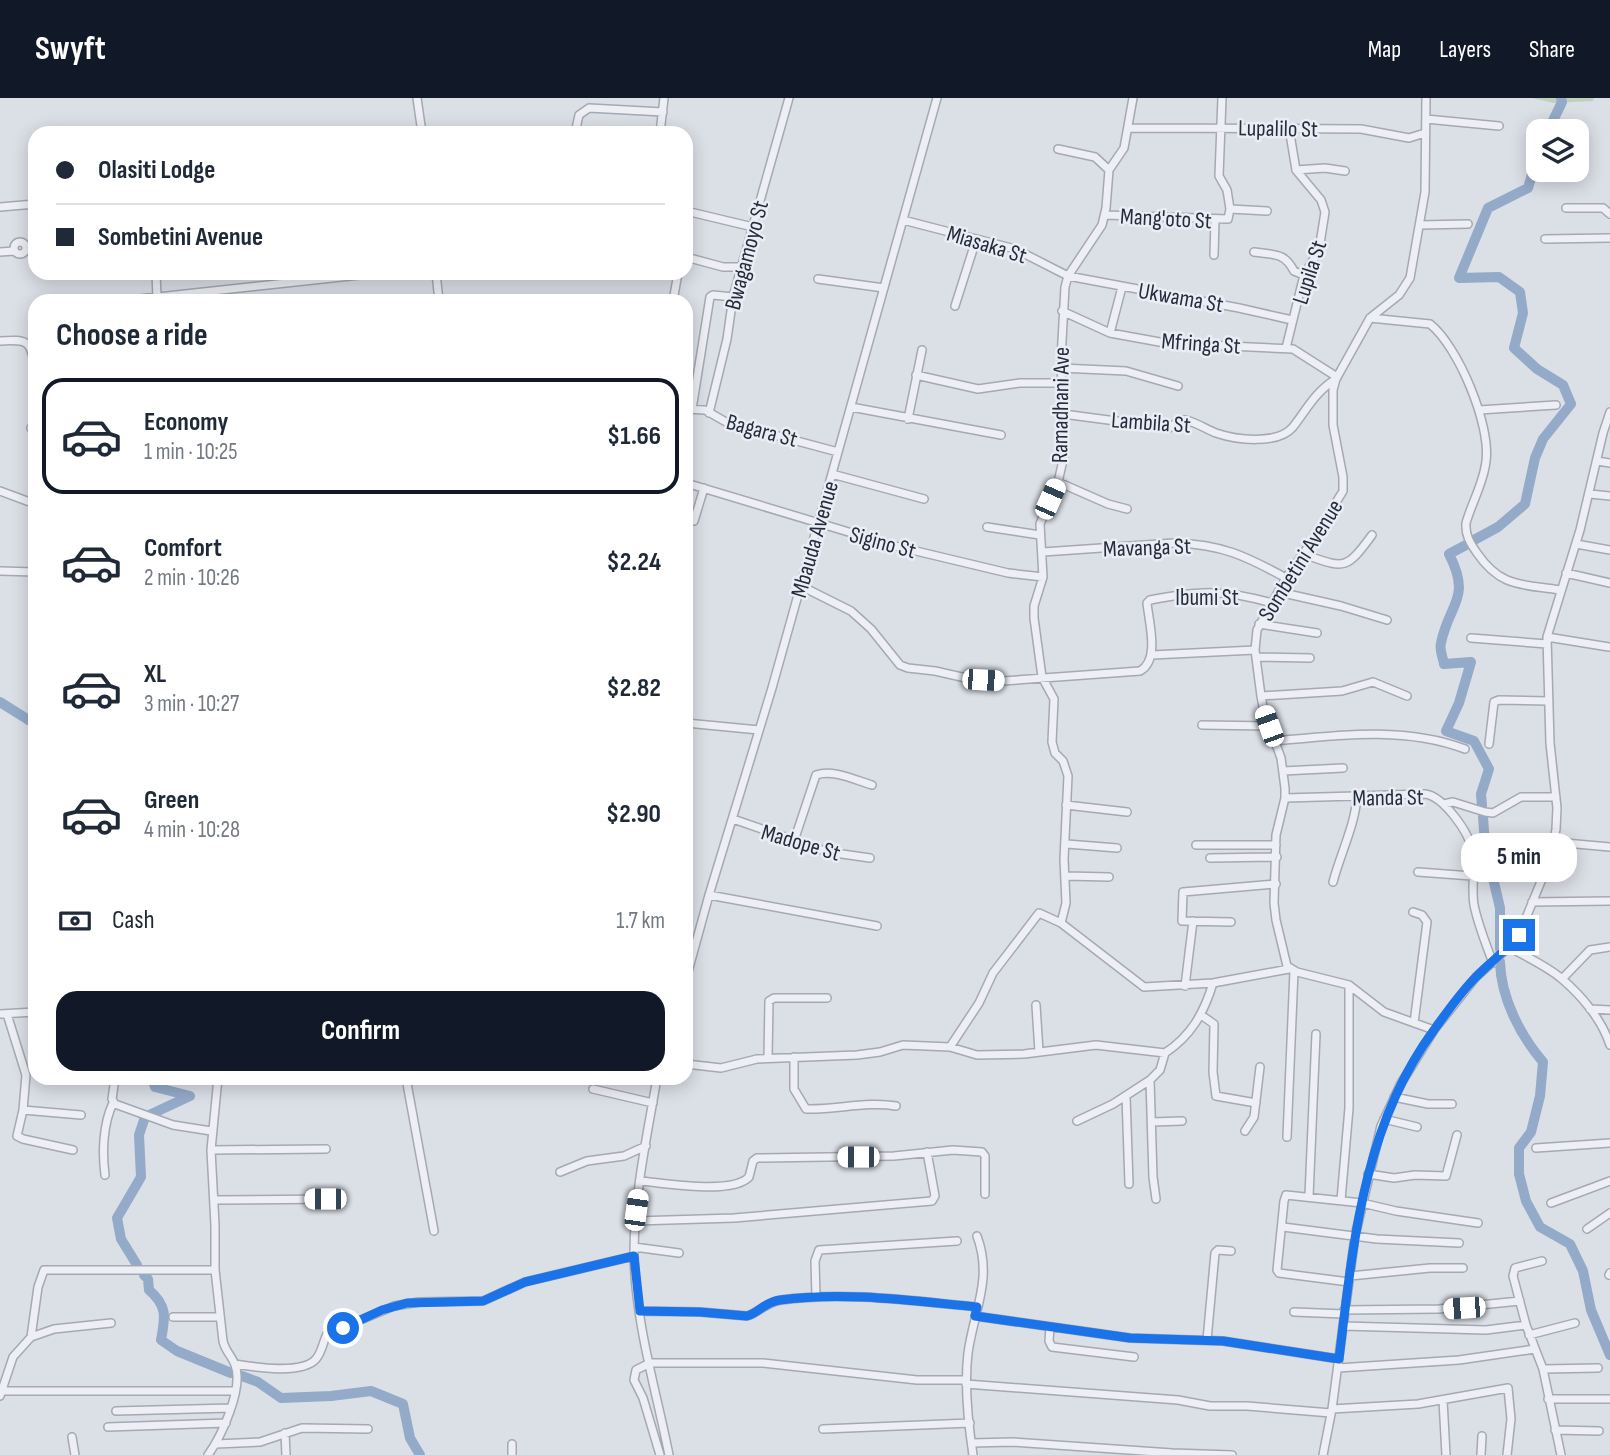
<!DOCTYPE html>
<meta charset="utf-8">
<style>
body{margin:0;font-family:"Sofia Sans Condensed",sans-serif;background:#f6f6f7;color:#1f2937;height:100vh;display:flex;flex-direction:column;font-size:26px;white-space:nowrap}
*{box-sizing:border-box;margin:0}
p{font-size:23px;color:#747a83}
.icon{flex:none;width:38px;height:38px;fill:none;stroke:currentColor;stroke-width:2;stroke-linecap:round;stroke-linejoin:round}
.map{position:relative;flex:1;overflow:hidden}
.details{position:absolute;left:28px;top:196px;width:665px;height:791px;display:flex;flex-direction:column;background:#fff;border-radius:21px;box-shadow:0 4px 18px #0003}
.details>*{flex:none}
.guide{position:absolute;left:28px;top:28px;width:665px;height:154px;border-radius:21px;box-shadow:0 4px 18px #0003;display:grid;align-content:center;height:154px;padding:0 28px;background:#fff}
.fabs{position:absolute;left:1526px;top:21px;display:grid;gap:14px}
.fabs a{display:grid;place-items:center;width:63px;height:63px;border-radius:14px;background:#fff;box-shadow:0 4px 18px #0003;font-size:35px}
.end{position:absolute;width:32px;height:32px;margin:-16px;border:9px solid #1a73e8;background:#fff;box-shadow:0 0 0 4px #fff}
.from{border-radius:50%}
.bubble{position:absolute;height:49px;border-radius:21px;background:#fff;box-shadow:0 4px 18px #0003;font-size:23px;font-weight:700;line-height:49px;text-align:center}
.car{position:absolute;width:21px;height:42px;margin:-21px -10px;border-radius:9px;box-shadow:0 0 5px 2px #0007;background:linear-gradient(#fff 24%,#345 0 40%,#fff 0 76%,#345 0 86%,#fff 0)}
.guide b{display:flex;align-items:center;gap:24px;height:66px;font-size:26px}
.guide b+b{border-top:2px solid #e0e1e3}
.guide i{width:18px;height:18px;background:#1f2937}
ul{padding:0;list-style:none}
li{display:flex;align-items:center;gap:21px;height:116px;margin:0 14px 10px;padding:0 14px;border:4px solid transparent;border-radius:21px}
li div{flex:1}
li b{display:block;font-size:26px}
li em{font-style:normal;font-weight:700}
li.selected{border-color:#111827}
li>.icon{width:63px;height:63px;stroke-width:1.5}
h2{padding:0 28px;font-size:32px;line-height:84px}
.pay{display:flex;align-items:center;gap:18px;height:77px;padding:0 28px;font-size:26px}
.pay p{margin-inline-start:auto}
.action{display:flex;gap:14px;margin-top:auto;padding:14px 28px}
.action a{flex:1;height:80px;border-radius:21px;background:#111827;color:#fff;font-size:28px;font-weight:700;line-height:80px;text-align:center}
header{display:flex;align-items:center;gap:42px;box-sizing:border-box;height:98px;padding:0 35px;background:#111827;color:#fff}
header strong{font-size:33px}
nav{display:flex;gap:38px;margin-inline-start:auto;font-size:24px}
.map>svg:first-child{display:block}
.green{fill:#c0d1bb}
.lines{fill:none;stroke-linecap:round;stroke-linejoin:round}
.river{stroke:#93aac9;stroke-width:10}
.minor-casing{stroke:#a4a9b3;stroke-width:10}
.minor{stroke:#edeff4;stroke-width:7}
.route{stroke:#1a73e8;stroke-width:9}
.labels{text-anchor:middle;stroke-width:5;stroke-linejoin:round;paint-order:stroke}
.street-label{font-size:23px;fill:#242c3d;stroke:#eaeef4}
</style>
<header>
<strong>Swyft</strong>
<nav><a>Map</a><a>Layers</a><a>Share</a></nav>
</header>
<div class="map">
<svg width="1610" height="1357" viewBox="0 0 1610 1357">
<rect width="100%" height="100%" fill="#dbdfe6"/>
<path class="green" d="M1532,0H1594L1593,3L1554,5Z"/>
<g class="lines">
<path class="river" d="M1548,33L1562,4L1561,0
M1474,442L1498,429L1525,406L1535,360L1543,341L1571,306L1563,287L1537,271L1514,250L1523,215L1520,194L1499,179L1459,180L1488,110L1528,90L1538,56
M1466,447L1449,456C1472,501 1449,505 1441,545C1439,551 1443,560 1444,566L1471,564L1459,605L1446,633L1474,643L1489,671L1481,696L1482,708
M0,604L35,626
M1483,719L1485,746L1500,810V851
M1500,864C1501,900 1520,937 1543,964L1540,998L1531,1034L1519,1050V1076L1526,1103L1540,1129L1570,1146L1583,1173L1591,1212L1610,1257
M137,1167L121,1141L117,1120L141,1079L139,1037L145,1019L190,998L155,989L152,980
M144,1177L148,1181L149,1192C168,1208 165,1220 161,1242L177,1253L231,1275
M242,1278L258,1284L281,1300L331,1298L371,1293L403,1306L410,1340L420,1357"/>
<defs>
<path id="minor" d="M417,0L422,35
M1426,0L1425,94L1410,180L1399,197L1370,220L1336,281L1333,292V327L1343,379V393L1315,439L1286,480L1257,532L1255,552L1261,598L1264,614L1281,660L1285,690V700L1276,737L1274,805L1276,822L1287,868L1297,874L1349,887L1384,914L1434,932
M1426,21L1499,28
M1128,30L1361,31L1409,40L1425,35
M1289,30L1296,72
M575,35L579,17L589,10L663,14
M660,35L664,0
M1058,51L1095,59L1109,72
M0,109L35,106
M1566,110H1603L1610,116
M1230,111L1267,113
M686,113L753,129
M1105,117L1228,121L1230,111L1227,92L1219,78L1222,0
M903,122L1015,151L1068,178L1239,210L1292,222
M1420,127L1468,126
M1545,141L1610,140
M14 150a6 6 0 1 1 12 0a6 6 0 1 1-12 0Z
M0,154L14,153
M1254,154C1274,157 1284,154 1294,173L1304,177
M1214,157L1215,122
M686,159L723,169H741
M156,175L157,199
M436,175L439,203
M565,175V176
M818,181L884,190
M121,203L378,175
M673,203L678,175
M955,208L976,142
M1062,213L1110,235L1165,245L1293,251L1337,279
M1370,220L1430,226C1458,248 1491,327 1486,363C1484,384 1472,404 1466,425C1465,437 1470,445 1477,455C1501,490 1522,486 1560,492
M1110,235L1122,189
M0,243C29,241 31,243 35,271
M1286,250L1304,177L1319,152L1325,114L1321,102L1296,72L1325,70L1345,73
M1061,270L1126,273L1178,288
M916,277L978,291L1020,285H1062
M851,309L1001,337
M686,311L705,312L726,324L838,354
M692,311L710,199L713,197L733,199
M1479,312L1556,307
M709,315L727,241L733,199L789,0
M1063,316L1169,330L1181,322H1186C1197,325 1206,331 1216,335C1236,342 1278,347 1293,329C1307,311 1315,294 1336,281
M908,321L922,252
M35,324L31,330L35,336
M1597,363L1610,365
M832,376L924,401
M1058,384L1108,406L1127,411
M686,385L895,448L1008,475L1043,479
M0,393L35,406
M1590,396L1610,398
M694,423L704,390
M987,429L1040,437
M1576,446L1610,452
M1043,454L1174,445C1221,446 1246,458 1286,480
M1303,456C1344,470 1345,474 1372,437
M0,473L35,474
M1566,475L1610,485
M801,488L851,513L871,531L900,567L908,570L935,573L966,580L1003,583L1140,573C1160,562 1149,525 1147,505L1150,502C1199,493 1223,491 1272,505
M1279,494L1341,508L1387,522
M1259,526L1317,535
M1547,539L1609,549
M1471,540L1547,546
M1152,557L1255,552
M1256,559L1310,560
M1261,598L1342,593L1373,584L1407,598
M686,625L759,632
M1202,627L1269,628
M1275,643C1338,637 1405,628 1465,651
M1489,646L1494,604L1499,602L1547,603
M1283,673L1343,670
M1285,700L1425,696C1443,698 1469,734 1472,752C1476,770 1471,789 1474,807C1478,827 1486,846 1493,865
M1444,706L1453,704L1485,714L1493,715L1521,699H1556
M1066,707L1127,714
M733,721L828,754L870,760
M794,743L816,677C833,671 855,682 872,687
M1554,744L1610,749
M1067,746L1117,750
M1196,747H1276
M1210,760L1277,759
M1418,774L1472,778
M1066,778L1109,779
M1333,784C1340,757 1355,727 1357,699
M709,797L877,828
M1532,804L1610,803
M1413,814L1422,817L1427,824L1414,925
M1231,824L1182,823L1183,794L1276,786
M1061,825L1066,805L1064,761L1068,678L1063,663L1055,655L1052,644L1054,601L1042,579L1034,520V508L1043,479L1040,426L1058,384L1064,358L1061,261L1065,189L1068,178L1102,127L1106,110L1109,72L1124,50L1133,0
M1509,849C1526,859 1547,868 1562,881C1582,898 1602,922 1610,947
M686,881L709,797L772,590L937,0
M1562,881L1590,852L1610,849
M1185,888L1193,823
M1036,907L1039,954
M1590,911L1610,912
M0,916L35,914
M7,916L26,977L23,1012L17,1038L23,1041L73,1052
M1201,917L1214,926L1213,974L1216,998L1256,1005
M950,949L979,905L993,875L1039,815L1061,825L1144,889L1213,885L1289,871
M794,959V991L806,1011C836,1012 867,1003 896,1008
M768,960L769,903L774,900H827
M686,966L721,970L757,961L857,957L880,954L903,947L950,949L977,957L1024,956L1096,947L1165,955C1191,938 1204,915 1213,885
M115,980L112,1001L115,1006L173,1027L211,1033
M406,980L434,1133
M657,980C647,1038 634,1097 634,1156C635,1223 656,1292 669,1357
M1150,982L1153,1079L1156,1101
M593,991L653,1005
M1126,998L1129,1086
M1394,999L1428,1006H1452
M23,1012L81,1017
M1384,1021L1417,1029
M1077,1023L1113,1006L1150,982L1160,972L1165,955
M1152,1024L1182,1023
M1245,1033L1254,1019L1260,969
M1287,1039L1294,873
M1536,1050L1610,1045
M211,1052L326,1051
M560,1074L587,1063L624,1058L646,1048
M1368,1076L1394,1080L1415,1077L1446,1078L1457,1037
M105,1077C102,1054 103,1026 113,1005
M640,1083C665,1085 732,1097 749,1079L753,1063L757,1060L894,1058L953,1052L982,1054L985,1058V1096
M1309,1098L1316,936
M214,1102L339,1101
M1341,1102L1349,1010V887
M1551,1105L1610,1083
M636,1123L734,1120L932,1103L935,1098L927,1054
M1283,1129L1377,1141L1459,1145
M1587,1131L1610,1115
M634,1149L679,1155
M1542,1163L1515,1170L1513,1178L1526,1227L1543,1271L1561,1357
M1609,1177L1610,1175
M1350,1178L1430,1170H1463
M1349,1184L1279,1175L1277,1172L1284,1103L1286,1097L1362,1105L1396,1113L1478,1125
M816,1199L815,1163L819,1152L957,1143
M1344,1212L1439,1211L1520,1203
M640,1213L700,1214L747,1218C759,1215 764,1205 781,1202C845,1193 913,1203 977,1209
M1294,1214L1344,1216
M975,1218L1130,1240L1223,1243L1339,1261
M173,1219H220
M1343,1228L1486,1232L1526,1227
M1050,1229L1049,1243L1052,1249L1134,1259
M1529,1237L1575,1225
M31,1239L54,1231L111,1225
M1207,1242L1215,1155L1218,1152L1231,1153
M235,1266C254,1269 302,1277 316,1261C322,1254 323,1244 327,1236L394,1208L419,1204L483,1203L525,1184L634,1158
M1338,1270L1459,1262L1535,1251
M1543,1271L1598,1270
M966,1286L1178,1302L1210,1308H1247L1331,1315
M3,1293H235
M0,1298L13,1259L31,1239L38,1189L44,1172H215
M1548,1301H1610
M1443,1302L1446,1357
M1332,1311L1418,1306L1508,1290L1511,1321L1507,1357
M116,1313L231,1310
M108,1329L226,1325
M823,1331L970,1325
M1555,1332L1599,1333
M285,1335L286,1357
M72,1339L75,1357
M972,1345L1013,1344L1172,1355L1232,1357
M216,1346L260,1344L302,1330L368,1331
M512,1346V1357
M208,1357C221,1339 244,1290 235,1267C232,1258 225,1253 223,1243L215,1172V1127L211,1052L218,980
M660,1357L643,1300L634,1282L636,1272L650,1265H763L917,1282H966
M973,1357C968,1324 964,1288 968,1255C974,1212 993,1181 977,1138
M1323,1357L1332,1311L1355,1138L1381,1028L1400,987L1434,932L1476,879L1509,849L1519,837L1551,759L1556,731L1557,710L1550,645L1547,539L1580,432L1603,335L1610,314
M1481,1357L1482,1338"/>
</defs>
<use href="#minor" class="minor-casing"/>
<use href="#minor" class="minor"/>
</g>
<g class="lines">
<path class="route" d="M343,1230L382,1212L407,1205L483,1203L525,1184L634,1158L640,1213L700,1214L747,1218C759,1215 764,1204 780,1202C845,1193 913,1203 977,1209L975,1218L1130,1240L1223,1243L1339,1261C1353,1147 1363,1028 1434,932C1446,915 1459,897 1473,882C1488,866 1505,854 1519,837"/>
</g>
<g class="labels">
<g class="street-label">
<text transform="translate(1278 30) rotate(1)" y="8">Lupalilo St</text>
<text transform="translate(1166 120) rotate(3)" y="8">Mang'oto St</text>
<text transform="translate(987 146) rotate(17)" y="8">Miasaka St</text>
<text transform="translate(746 157) rotate(-75)" y="8">Bwagamoyo St</text>
<text transform="translate(1309 174) rotate(-72)" y="8">Lupila St</text>
<text transform="translate(1181 199) rotate(10)" y="8">Ukwama St</text>
<text transform="translate(1201 245) rotate(4)" y="8">Mfringa St</text>
<text transform="translate(1060 307) rotate(-89)" y="8">Ramadhani Ave</text>
<text transform="translate(1151 324) rotate(4)" y="8">Lambila St</text>
<text transform="translate(762 332) rotate(15)" y="8">Bagara St</text>
<text transform="translate(814 441) rotate(-74)" y="8">Mbauda Avenue</text>
<text transform="translate(883 444) rotate(15)" y="8">Sigino St</text>
<text transform="translate(1147 449) rotate(-2)" y="8">Mavanga St</text>
<text transform="translate(1300 462) rotate(-58)" y="8">Sombetini Avenue</text>
<text x="1207" y="507">Ibumi St</text>
<text transform="translate(1388 699) rotate(-1)" y="8">Manda St</text>
<text transform="translate(801 744) rotate(16)" y="8">Madope St</text>
</g>
</g>
</svg>
<div class="fabs">
<a><svg class="icon" aria-label="layers" viewBox="0 0 24 24"><path d="M12 4l9 5-9 5-9-5zM3 14l9 5 9-5"/></svg></a>
</div>
<i class="end from" style="left:343px;top:1230px"></i>
<i class="end" style="left:1519px;top:837px"></i>
<div class="bubble" style="left:1461px;top:735px;width:116px">5 min</div>
<i class="car" style="left:1050px;top:401px;rotate:24deg"></i>
<i class="car" style="left:983px;top:582px;rotate:93deg"></i>
<i class="car" style="left:1269px;top:628px;rotate:340deg"></i>
<i class="car" style="left:858px;top:1059px;rotate:270deg"></i>
<i class="car" style="left:325px;top:1101px;rotate:270deg"></i>
<i class="car" style="left:636px;top:1112px;rotate:8deg"></i>
<i class="car" style="left:1464px;top:1210px;rotate:266deg"></i>
<div class="guide">
<b><i class="from"></i>Olasiti Lodge</b>
<b><i></i>Sombetini Avenue</b>
</div>
<section class="details">
<h2>Choose a ride</h2>
<ul>
<li class="selected"><svg class="icon" aria-label="car" viewBox="0 0 24 24"><path d="M5 17H2v-5l4-1 3-4h7l3 4 3 1v5h-3M9 17h6M6 11h13"/><circle cx="7" cy="17" r="2"/><circle cx="17" cy="17" r="2"/></svg><div><b>Economy</b><p>1 min · 10:25</p></div><em>$1.66</em></li>
<li><svg class="icon" aria-label="car" viewBox="0 0 24 24"><path d="M5 17H2v-5l4-1 3-4h7l3 4 3 1v5h-3M9 17h6M6 11h13"/><circle cx="7" cy="17" r="2"/><circle cx="17" cy="17" r="2"/></svg><div><b>Comfort</b><p>2 min · 10:26</p></div><em>$2.24</em></li>
<li><svg class="icon" aria-label="car" viewBox="0 0 24 24"><path d="M5 17H2v-5l4-1 3-4h7l3 4 3 1v5h-3M9 17h6M6 11h13"/><circle cx="7" cy="17" r="2"/><circle cx="17" cy="17" r="2"/></svg><div><b>XL</b><p>3 min · 10:27</p></div><em>$2.82</em></li>
<li><svg class="icon" aria-label="car" viewBox="0 0 24 24"><path d="M5 17H2v-5l4-1 3-4h7l3 4 3 1v5h-3M9 17h6M6 11h13"/><circle cx="7" cy="17" r="2"/><circle cx="17" cy="17" r="2"/></svg><div><b>Green</b><p>4 min · 10:28</p></div><em>$2.90</em></li>
</ul>
<div class="pay"><svg class="icon" aria-label="cash" viewBox="0 0 24 24"><path d="M3 7h18v10H3z"/><circle cx="12" cy="12" r="2"/></svg>Cash<p>1.7 km</p></div>
<div class="action"><a>Confirm</a></div>
</section>
</div>
